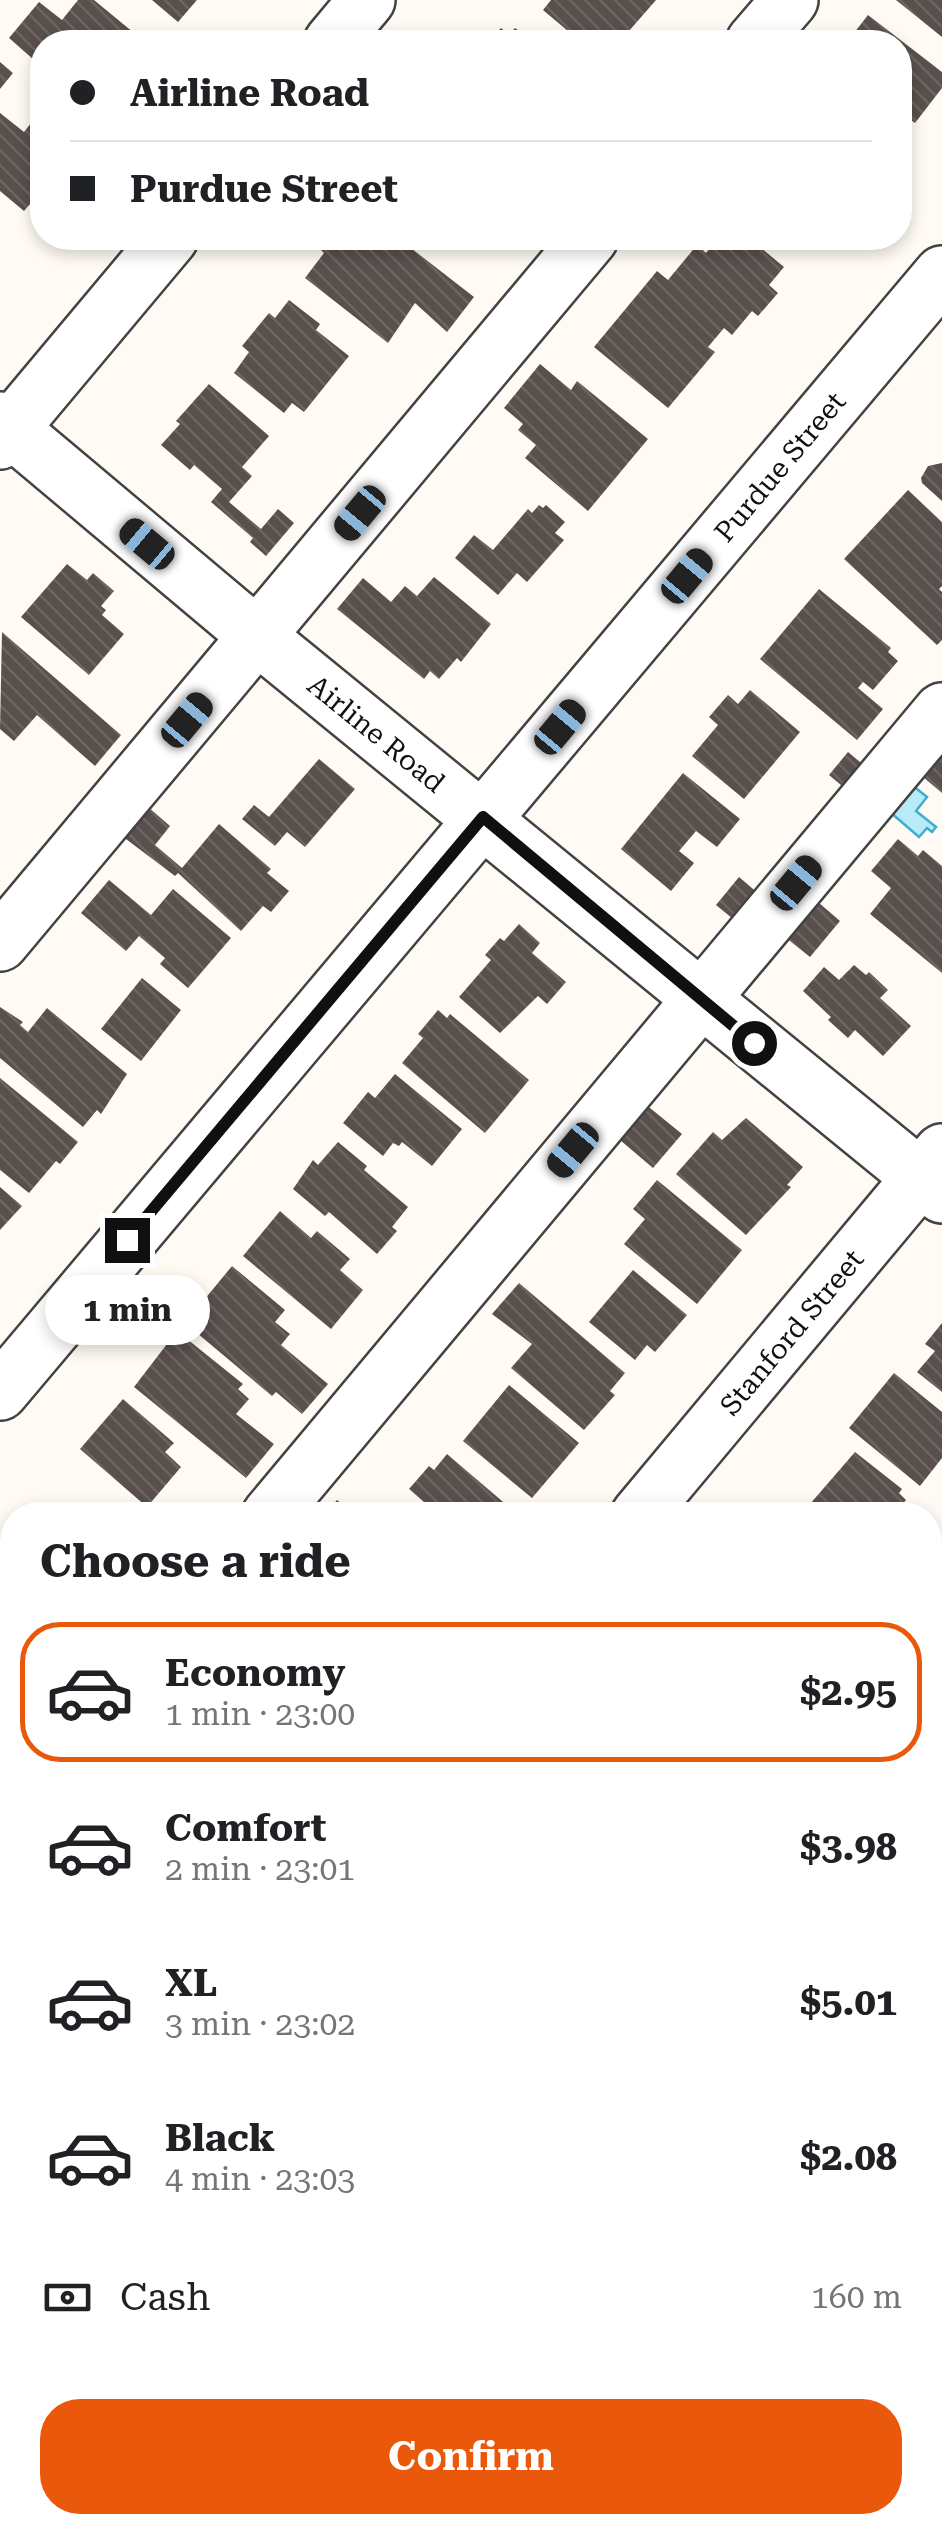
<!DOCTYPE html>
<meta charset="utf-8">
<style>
body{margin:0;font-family:"Roboto Serif",serif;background:#f2f2f2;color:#202124;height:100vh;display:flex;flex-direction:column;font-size:38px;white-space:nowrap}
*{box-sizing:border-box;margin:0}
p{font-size:32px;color:#757577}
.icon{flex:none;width:55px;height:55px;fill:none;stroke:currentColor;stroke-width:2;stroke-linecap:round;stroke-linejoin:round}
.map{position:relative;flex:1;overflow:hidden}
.drawer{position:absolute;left:0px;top:1502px;width:942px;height:1032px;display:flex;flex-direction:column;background:#fff;border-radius:40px 40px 0 0;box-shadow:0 5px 15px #0003}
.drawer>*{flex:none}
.top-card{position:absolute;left:30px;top:30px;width:882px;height:220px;border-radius:40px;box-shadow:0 5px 15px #0003;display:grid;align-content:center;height:220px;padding:0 40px;background:#fff}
.end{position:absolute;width:45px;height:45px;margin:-22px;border:12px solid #101010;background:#fff;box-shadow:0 0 0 5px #fff}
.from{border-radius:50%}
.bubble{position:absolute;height:70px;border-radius:35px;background:#fff;box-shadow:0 5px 15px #0003;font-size:32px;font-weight:700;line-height:70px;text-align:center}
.car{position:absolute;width:30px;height:60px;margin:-30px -15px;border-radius:12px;box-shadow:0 0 8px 2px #0007;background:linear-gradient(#222 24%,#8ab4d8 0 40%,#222 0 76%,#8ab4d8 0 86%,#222 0)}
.top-card b{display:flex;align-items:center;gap:35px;height:95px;font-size:38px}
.top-card b+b{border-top:2px solid #e0e0e0}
.top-card i{width:25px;height:25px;background:#202124}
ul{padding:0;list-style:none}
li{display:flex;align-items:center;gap:30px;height:140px;margin:0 20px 15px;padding:0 20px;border:5px solid transparent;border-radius:40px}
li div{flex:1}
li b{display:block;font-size:38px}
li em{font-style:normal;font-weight:700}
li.on{border-color:#ea580c}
li>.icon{width:90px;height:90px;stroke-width:1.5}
h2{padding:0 40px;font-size:45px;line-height:120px}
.pay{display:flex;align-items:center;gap:25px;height:110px;padding:0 40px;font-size:38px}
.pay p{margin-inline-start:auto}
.cta{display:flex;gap:20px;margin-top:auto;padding:20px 40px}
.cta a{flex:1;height:115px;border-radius:40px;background:#ea580c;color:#fff;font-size:40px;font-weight:700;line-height:115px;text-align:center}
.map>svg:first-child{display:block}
.water{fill:#b7ebf8;stroke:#3cafd1;stroke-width:2.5}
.building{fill:url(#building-back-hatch)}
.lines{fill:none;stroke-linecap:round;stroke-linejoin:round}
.minor-casing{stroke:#434343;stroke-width:60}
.minor{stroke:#fff;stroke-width:55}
.route{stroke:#101010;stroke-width:12}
.labels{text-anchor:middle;stroke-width:10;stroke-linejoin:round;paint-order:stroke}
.street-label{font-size:28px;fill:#101010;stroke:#fff}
</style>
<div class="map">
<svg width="942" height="2534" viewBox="0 0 942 2534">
<defs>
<pattern id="building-back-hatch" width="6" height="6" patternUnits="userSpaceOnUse" patternTransform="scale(2.5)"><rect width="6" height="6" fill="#594f4c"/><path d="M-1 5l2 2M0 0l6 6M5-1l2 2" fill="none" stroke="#6c6461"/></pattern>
</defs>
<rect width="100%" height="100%" fill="#fffbf4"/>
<path class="water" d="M912,785L927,797L916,811L936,827L932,832L927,828L919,837L890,812Z"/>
<path class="building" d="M78,0H94L145,42H42V67L9,38L39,2L62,20Z
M152,0H197L178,22Z
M551,0H656L622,39L626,42H581L543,10Z
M896,0H942V37Z
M868,15L942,72V88L915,123L905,116L900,123V42H847Z
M501,28L509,35L515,28L534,42H489Z
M815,31L830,42H806Z
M0,62L13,73L0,89Z
M42,109V190L24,211L0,191V113L24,132Z
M329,238H398L474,297L447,332L415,303L388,343L305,278L324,253L320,249Z
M719,238H749L784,267L769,285L778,293L758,316L752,311L732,335L724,328L708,347L715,352L668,408L594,347L657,271L668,280L697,245L706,253Z
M289,300L320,324L316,330L349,356L304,412L292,403L284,413L234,373L249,352L242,346L269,313L275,318Z
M540,364L571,390L577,381L648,439L588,511L525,458L536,445L518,430L523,424L504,408Z
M209,384L269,436L242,467L252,476L229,502L261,529L278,509L294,523L266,556L250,542L253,538L211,502L222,489L194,465L190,470L161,445L180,424L176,421Z
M942,463V501L922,483L921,478L928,466Z
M908,490L942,522V586L939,589L942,592V640L937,645L844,559Z
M539,505L543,508L546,505L565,522L555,533L564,540L527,582L517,573L498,595L455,558L474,535L493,550L528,509L532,513Z
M67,564L87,580L93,573L114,591L101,606L106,610L102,615L124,634L89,675L21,617Z
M434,577L491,624L461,662L457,658L439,679L430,671L424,679L337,609L363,578L391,602L405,586L417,596Z
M819,589L891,648L888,652L898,661L873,690L863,682L858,688L883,709L857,740L760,659Z
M2,632L121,735L95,766L37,715L14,741L0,729Z
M750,690L800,732L744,799L692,756L718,725L709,717L728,695L738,704Z
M942,739V793L916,771Z
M848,752L872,772L853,795L829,775Z
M319,759L355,789L305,847L287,832L275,846L242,819L254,805L269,817Z
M683,773L740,819L717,847L696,831L679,851L694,863L671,891L621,849Z
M140,800L170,826L155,845L182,868L219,824L271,869L267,873L289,891L271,912L263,906L241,931L178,873L175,876L114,830Z
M898,839L918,856L923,850L942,866V973L870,914L891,888L871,871Z
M739,877L766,900L743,927L716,905Z
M109,880L151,915L173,889L231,938L188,988L160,964L165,958L139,936L126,951L81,913Z
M811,896L840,921L810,957L780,933Z
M519,924L540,943L532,953L566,982L547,1004L538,996L500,1033L459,997L491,960L485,955L500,938L504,941Z
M854,965L866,975L869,972L888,990L880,998L911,1026L883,1056L855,1030L848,1038L828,1020L831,1017L803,991L824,967L839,980Z
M142,978L181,1010L141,1061L101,1029Z
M0,1007L23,1022L20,1025L28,1032L47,1008L127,1074L101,1114L97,1110L83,1127L0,1058Z
M438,1010L447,1018L450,1014L529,1080L485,1133L402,1063L423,1038L418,1034Z
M395,1074L462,1129L432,1166L402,1142L399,1146L393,1143L383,1156L343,1123L368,1092L375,1098Z
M0,1078L78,1142L60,1164L56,1161L29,1193L0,1170Z
M634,1095L682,1134L653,1168L607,1129Z
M746,1118L803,1167L787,1185L791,1187L746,1235L676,1174L713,1132L722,1140Z
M338,1142L367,1166L364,1170L408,1207L392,1227L397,1231L377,1254L329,1212L325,1216L293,1189L313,1160L318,1165Z
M657,1180L742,1250L697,1304L624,1244L645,1219L633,1209Z
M0,1187L22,1206L0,1230Z
M280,1211L311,1238L317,1231L350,1259L340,1270L363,1290L331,1329L243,1256Z
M232,1266L285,1310L275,1322L290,1334L281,1345L328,1384L302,1414L276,1392L272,1396L185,1323Z
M633,1270L687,1315L655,1352L647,1345L635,1360L589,1322Z
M519,1283L625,1373L610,1391L615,1395L584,1430L511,1368L532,1344L492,1314Z
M942,1323V1392L917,1372L935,1351L925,1344Z
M177,1331L243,1384L238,1389L249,1399L236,1414L274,1444L246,1478L134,1387Z
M894,1373L942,1412V1458L920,1486L849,1428Z
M509,1385L579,1443L532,1498L463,1441Z
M123,1399L174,1443L165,1452L181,1467L147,1507L80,1449Z
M855,1452L902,1489L899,1493L906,1500L893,1515H821L810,1504Z
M447,1454L509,1507L503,1515H426L432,1509L409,1489L429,1466L434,1470Z
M337,1500L355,1515H324Z
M385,1504L398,1515H375Z
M12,1527V1619L0,1609V1543Z
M930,1555L942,1566V1583L930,1596Z
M0,1623L12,1633V1671L4,1664L0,1669Z
M942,1630V1693L930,1707V1633Z
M942,1757V1833L930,1823V1771Z
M930,1843L942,1853V1891L930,1906Z
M7,1967L12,1971V2049L0,2039V1975Z
M0,2082L12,2092V2112L0,2127Z
M942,2196V2258L930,2248V2225L939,2215L931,2209Z
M930,2276L942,2286V2377L930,2368Z
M938,2387L942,2391V2426L937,2432L942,2436V2467L930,2480V2394Z
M12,2434V2488L0,2477V2448Z
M0,2499L12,2510V2522H28L41,2534H0Z
M322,2522H408L414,2528L408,2534H335Z
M673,2522H697L709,2534H663Z
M720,2522H831L844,2534H734Z"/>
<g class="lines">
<defs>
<g id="minor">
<path d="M332,42L367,0"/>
<path d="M754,42L790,0"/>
<path id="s1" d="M0,420L257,636L942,1195"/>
<path d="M0,441L170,238"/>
<path d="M0,943L590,238"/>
<path id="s2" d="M0,1392L942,274"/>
<path d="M270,1515L942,711"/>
<path id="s3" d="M639,1515L942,1152"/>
<path d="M930,1616L942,1602"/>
<path d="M0,1839L12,1824"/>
<path d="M930,2056L942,2042"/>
<path d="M0,2280L12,2265"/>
<path d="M930,2503L942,2489"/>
<path d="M162,2534L172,2522"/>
<path d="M533,2534L543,2522"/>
</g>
</defs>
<use href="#minor" class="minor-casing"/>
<use href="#minor" class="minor"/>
</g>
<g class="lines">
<path class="route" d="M127,1240L483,817L754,1043"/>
</g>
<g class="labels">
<g class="street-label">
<text dy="10" stroke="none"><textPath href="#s2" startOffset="1210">Purdue Street</textPath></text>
<text dy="10" stroke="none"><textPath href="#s1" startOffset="490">Airline Road</textPath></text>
<text dy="10" stroke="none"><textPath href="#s3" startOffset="238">Stanford Street</textPath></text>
</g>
</g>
</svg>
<i class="end from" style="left:754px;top:1043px"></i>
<i class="end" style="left:127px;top:1240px"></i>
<div class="bubble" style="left:45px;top:1275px;width:165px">1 min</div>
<i class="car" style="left:360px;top:513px;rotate:220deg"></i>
<i class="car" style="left:147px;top:544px;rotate:310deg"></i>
<i class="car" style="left:687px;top:576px;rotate:40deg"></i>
<i class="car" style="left:187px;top:720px;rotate:40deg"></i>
<i class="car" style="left:560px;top:727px;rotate:40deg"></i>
<i class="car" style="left:796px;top:883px;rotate:40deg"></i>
<i class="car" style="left:573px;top:1150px;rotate:220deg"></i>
<div class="top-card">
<b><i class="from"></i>Airline Road</b>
<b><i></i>Purdue Street</b>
</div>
<section class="drawer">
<h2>Choose a ride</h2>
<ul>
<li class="on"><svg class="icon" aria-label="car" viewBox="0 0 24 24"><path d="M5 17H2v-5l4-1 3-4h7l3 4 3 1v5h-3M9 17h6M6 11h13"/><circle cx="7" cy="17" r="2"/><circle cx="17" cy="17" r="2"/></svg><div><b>Economy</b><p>1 min · 23:00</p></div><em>$2.95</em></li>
<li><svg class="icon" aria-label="car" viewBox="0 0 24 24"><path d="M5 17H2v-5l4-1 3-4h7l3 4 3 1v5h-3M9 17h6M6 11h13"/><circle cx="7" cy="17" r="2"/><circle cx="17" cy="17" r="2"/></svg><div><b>Comfort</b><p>2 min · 23:01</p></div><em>$3.98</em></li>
<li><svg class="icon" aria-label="car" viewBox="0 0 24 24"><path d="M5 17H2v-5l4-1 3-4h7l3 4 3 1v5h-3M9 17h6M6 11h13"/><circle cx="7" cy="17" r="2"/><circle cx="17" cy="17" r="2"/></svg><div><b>XL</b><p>3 min · 23:02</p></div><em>$5.01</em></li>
<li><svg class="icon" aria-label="car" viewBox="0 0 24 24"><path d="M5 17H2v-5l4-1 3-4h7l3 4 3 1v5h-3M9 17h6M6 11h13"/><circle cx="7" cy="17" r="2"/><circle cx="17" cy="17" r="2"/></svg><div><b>Black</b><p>4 min · 23:03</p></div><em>$2.08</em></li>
</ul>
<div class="pay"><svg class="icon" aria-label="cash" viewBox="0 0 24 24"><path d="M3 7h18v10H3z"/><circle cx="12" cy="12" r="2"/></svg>Cash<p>160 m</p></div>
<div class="cta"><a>Confirm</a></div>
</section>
</div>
